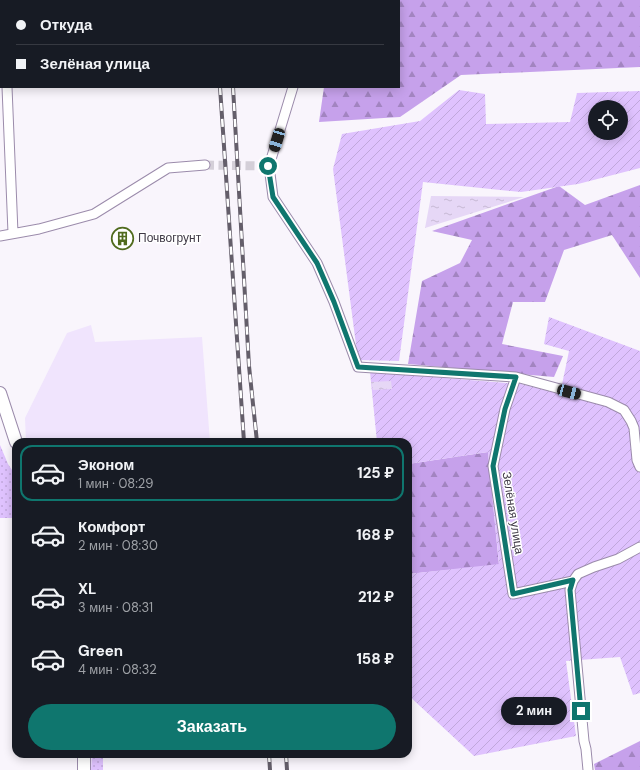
<!DOCTYPE html>
<html lang="ru">
<meta charset="utf-8">
<style>
body{margin:0;font-family:"DM Sans",sans-serif;background:#242831;color:#f1f3f6;height:100vh;display:flex;flex-direction:column;font-size:15px;white-space:nowrap}
*{box-sizing:border-box;margin:0}
p{font-size:13px;color:#9ea1a6}
.icon{flex:none;width:22px;height:22px;fill:none;stroke:currentColor;stroke-width:2;stroke-linecap:round;stroke-linejoin:round}
.map{position:relative;flex:1;overflow:hidden}
.drawer{position:absolute;left:12px;top:438px;width:400px;height:320px;display:flex;flex-direction:column;background:#171b24;border-radius:12px;box-shadow:0 2px 10px #0003}
.drawer>*{flex:none}
.top-card{position:absolute;left:0px;top:0px;width:400px;height:88px;box-shadow:0 2px 10px #0003;display:grid;align-content:center;height:88px;padding:0 16px;background:#171b24}
.fabs{position:absolute;left:588px;top:100px;display:grid;gap:8px}
.fabs a{display:grid;place-items:center;width:40px;height:40px;border-radius:50%;background:#171b24;box-shadow:0 2px 10px #0003;font-size:20px}
.end{position:absolute;width:18px;height:18px;margin:-9px;border:5px solid #0f766e;background:#fff;box-shadow:0 0 0 2px #fff}
.from{border-radius:50%}
.bubble{position:absolute;height:28px;border-radius:14px;background:#171b24;box-shadow:0 2px 10px #0003;font-size:13px;font-weight:700;line-height:28px;text-align:center}
.car{position:absolute;width:12px;height:24px;margin:-12px -6px;border-radius:5px;box-shadow:0 0 3px 1px #0007;background:linear-gradient(#222 24%,#8ab4d8 0 40%,#222 0 76%,#8ab4d8 0 86%,#222 0)}
.top-card b{display:flex;align-items:center;gap:14px;height:38px;font-size:15px}
.top-card b+b{border-top:1px solid #363941}
.top-card i{width:10px;height:10px;background:#f1f3f6}
ul{padding:7px 0 0;list-style:none}
li{display:flex;align-items:center;gap:12px;height:56px;margin:0 8px 6px;padding:0 8px;border:2px solid transparent;border-radius:12px}
li div{flex:1}
li b{display:block;font-size:15px}
li em{font-style:normal;font-weight:700}
li.on{border-color:#0f766e}
li>.icon{width:36px;height:36px;stroke-width:1.5}
.cta{display:flex;gap:8px;margin-top:auto;padding:8px 16px}
.cta a{flex:1;height:46px;border-radius:24px;background:#0f766e;color:#fff;font-size:16px;font-weight:700;line-height:46px;text-align:center}
.map>svg:first-child{display:block}
.built{fill:#f0e4fd}
.grass{fill:url(#grass-dots)}
.forest{fill:url(#forest-firs)}
.garden{fill:url(#garden-furrows);fill-rule:evenodd}
.water{fill:url(#water-ripples)}
.lines{fill:none;stroke-linecap:round;stroke-linejoin:round}
.street-tunnel{stroke:#d4cfd8;stroke-width:9;stroke-dasharray:9 4.5;stroke-linecap:butt}
.street-casing{stroke:#9b8bab;stroke-width:11}
.secondary-casing{stroke:#9b8bab;stroke-width:14}
.street{stroke:#fff;stroke-width:9}
.secondary{stroke:#fff;stroke-width:12}
.rail-casing{stroke:#645e6a;stroke-width:4}
.rail{stroke:#fff;stroke-width:2.5;stroke-dasharray:8;stroke-linecap:butt}
.route{stroke:#0f766e;stroke-width:5}
.labels{text-anchor:middle;stroke-width:3;stroke-linejoin:round;paint-order:stroke}
.poi-label{font-size:12px;fill:#3f3946;stroke:#fff;text-anchor:start}
.street-label{font-size:12px;fill:#3f3946;stroke:#fff}
</style>
<div class="map">
<svg width="640" height="770" viewBox="0 0 640 770">
<defs>
<pattern id="grass-dots" width="8" height="8" patternUnits="userSpaceOnUse"><rect width="8" height="8" fill="#dfc2fe"/><path d="M2 2h.1M6 6h.1" fill="none" stroke="#c0a7db" stroke-width="1.8" stroke-linecap="round"/></pattern>
<pattern id="forest-firs" width="22" height="20" patternUnits="userSpaceOnUse"><rect width="22" height="20" fill="#c6a1eb"/><path d="M5 1l3.5 6h-7zM16 11l3.5 6h-7z" fill="#a284c0"/></pattern>
<pattern id="garden-furrows" width="10" height="10" patternUnits="userSpaceOnUse"><rect width="10" height="10" fill="#dfc2fe"/><path d="M-1 1l2-2M0 10L10 0M9 11l2-2" fill="none" stroke="#c0a7db"/></pattern>
<pattern id="water-ripples" width="26" height="14" patternUnits="userSpaceOnUse"><rect width="26" height="14" fill="#e6d7f6"/><path d="M2 4q2-2 4 0t4 0M15 11q2-2 4 0t4 0" fill="none" stroke="#c6b9d4"/></pattern>
</defs>
<rect width="100%" height="100%" fill="#f9f5fc"/>
<path class="built" d="M91,325L95,342L202,337L210,442H26L25,418L67,333Z"/>
<path class="grass" d="M0,445L8,464L16,476V518H0Z
M92,754H103V770H91Z"/>
<path class="forest" d="M350,0H640V67L461,75L400,117L319,122L324,87H399V1H350Z
M640,185V278L612,235L564,250L545,302H513L502,344L563,356L554,377L408,364L422,281L460,263L472,240L432,231L559,186L585,205Z
M488,452L499,565L408,574V464Z
M640,741V770H595L594,764Z"/>
<path class="garden" d="M459,90L485,94L486,124L570,122L577,93L640,91V168L578,184L521,192L423,182L399,361L358,360L333,169L342,134L420,121ZM595,107H621V133H595Z
M549,317L640,351V693L633,695L620,657L566,661L576,736L474,756L408,695V574L499,564L488,452L408,464V442H377L370,372L521,384L560,394L569,351L544,344Z"/>
<path class="water" d="M431,196L524,197L425,228Z
M391,381L392,389L373,390L371,382Z"/>
<g class="lines">
<path class="street-tunnel" d="M205,165L269,166"/>
<defs>
<path id="street" d="M3,0V1
M320,1V0
M7,87L13,233
M293,87L269,166L273,197L317,263L334,302L358,367L516,377L608,402L624,410L631,421L634,428L637,460L640,467
M0,236L39,229L94,214L168,168L205,165
M516,377L505,409L493,466L513,594L573,581
M588,770L586,749L584,741L570,590L573,581L578,574L594,567L618,559L640,547"/>
<path id="secondary" d="M0,393L16,442
M84,754V770"/>
</defs>
<use href="#street" class="street-casing"/>
<use href="#secondary" class="secondary-casing"/>
<use href="#street" class="street"/>
<use href="#secondary" class="secondary"/>
<defs>
<path id="rail" d="M214,0L215,1
M228,0L229,1
M220,87L244,442
M233,87L249,366L257,442
M269,754L270,770
M286,754L287,770"/>
</defs>
<use href="#rail" class="rail-casing"/>
<use href="#rail" class="rail"/>
</g>
<g class="lines">
<path class="route" d="M268,166L273,197L317,263L334,302L358,367L516,377L505,409L493,466L513,594L573,580L570,590L581,711"/>
</g>
<defs>
<symbol id="building-ring" viewBox="-11 -11 22 22"><circle r="9.5" fill="#fff" stroke="#506b1e" stroke-width="1.5"/><path d="M-4-6H4V6H1V3H-1V6H-4ZM-2.5-4.3h1.7v1.8h-1.7ZM.8-4.3h1.7v1.8H.8ZM-2.5-1h1.7V.8h-1.7ZM.8-1h1.7V.8H.8Z" fill="#506b1e"/></symbol>
</defs>
<g fill-rule="evenodd">
<use href="#building-ring" x="110" y="226" width="25" height="25"/>
</g>
<g class="labels">
<g class="poi-label">
<text x="138" y="242">Почвогрунт</text>
</g>
<g class="street-label">
<text transform="translate(513 513) rotate(81)" y="4">Зелёная улица</text>
</g>
</g>
</svg>
<div class="fabs">
<a><svg class="icon" aria-label="locate" viewBox="0 0 24 24"><circle cx="12" cy="12" r="6"/><path d="M12 2v4M12 18v4M2 12h4M18 12h4"/></svg></a>
</div>
<i class="end from" style="left:268px;top:166px"></i>
<i class="end" style="left:581px;top:711px"></i>
<div class="bubble" style="left:501px;top:697px;width:66px">2 мин</div>
<i class="car" style="left:277px;top:140px;rotate:197deg"></i>
<i class="car" style="left:569px;top:392px;rotate:105deg"></i>
<div class="top-card">
<b><i class="from"></i>Откуда</b>
<b><i></i>Зелёная улица</b>
</div>
<section class="drawer">
<ul>
<li class="on"><svg class="icon" aria-label="car" viewBox="0 0 24 24"><path d="M5 17H2v-5l4-1 3-4h7l3 4 3 1v5h-3M9 17h6M6 11h13"/><circle cx="7" cy="17" r="2"/><circle cx="17" cy="17" r="2"/></svg><div><b>Эконом</b><p>1 мин · 08:29</p></div><em>125 ₽</em></li>
<li><svg class="icon" aria-label="car" viewBox="0 0 24 24"><path d="M5 17H2v-5l4-1 3-4h7l3 4 3 1v5h-3M9 17h6M6 11h13"/><circle cx="7" cy="17" r="2"/><circle cx="17" cy="17" r="2"/></svg><div><b>Комфорт</b><p>2 мин · 08:30</p></div><em>168 ₽</em></li>
<li><svg class="icon" aria-label="car" viewBox="0 0 24 24"><path d="M5 17H2v-5l4-1 3-4h7l3 4 3 1v5h-3M9 17h6M6 11h13"/><circle cx="7" cy="17" r="2"/><circle cx="17" cy="17" r="2"/></svg><div><b>XL</b><p>3 мин · 08:31</p></div><em>212 ₽</em></li>
<li><svg class="icon" aria-label="car" viewBox="0 0 24 24"><path d="M5 17H2v-5l4-1 3-4h7l3 4 3 1v5h-3M9 17h6M6 11h13"/><circle cx="7" cy="17" r="2"/><circle cx="17" cy="17" r="2"/></svg><div><b>Green</b><p>4 мин · 08:32</p></div><em>158 ₽</em></li>
</ul>
<div class="cta"><a>Заказать</a></div>
</section>
</div>
